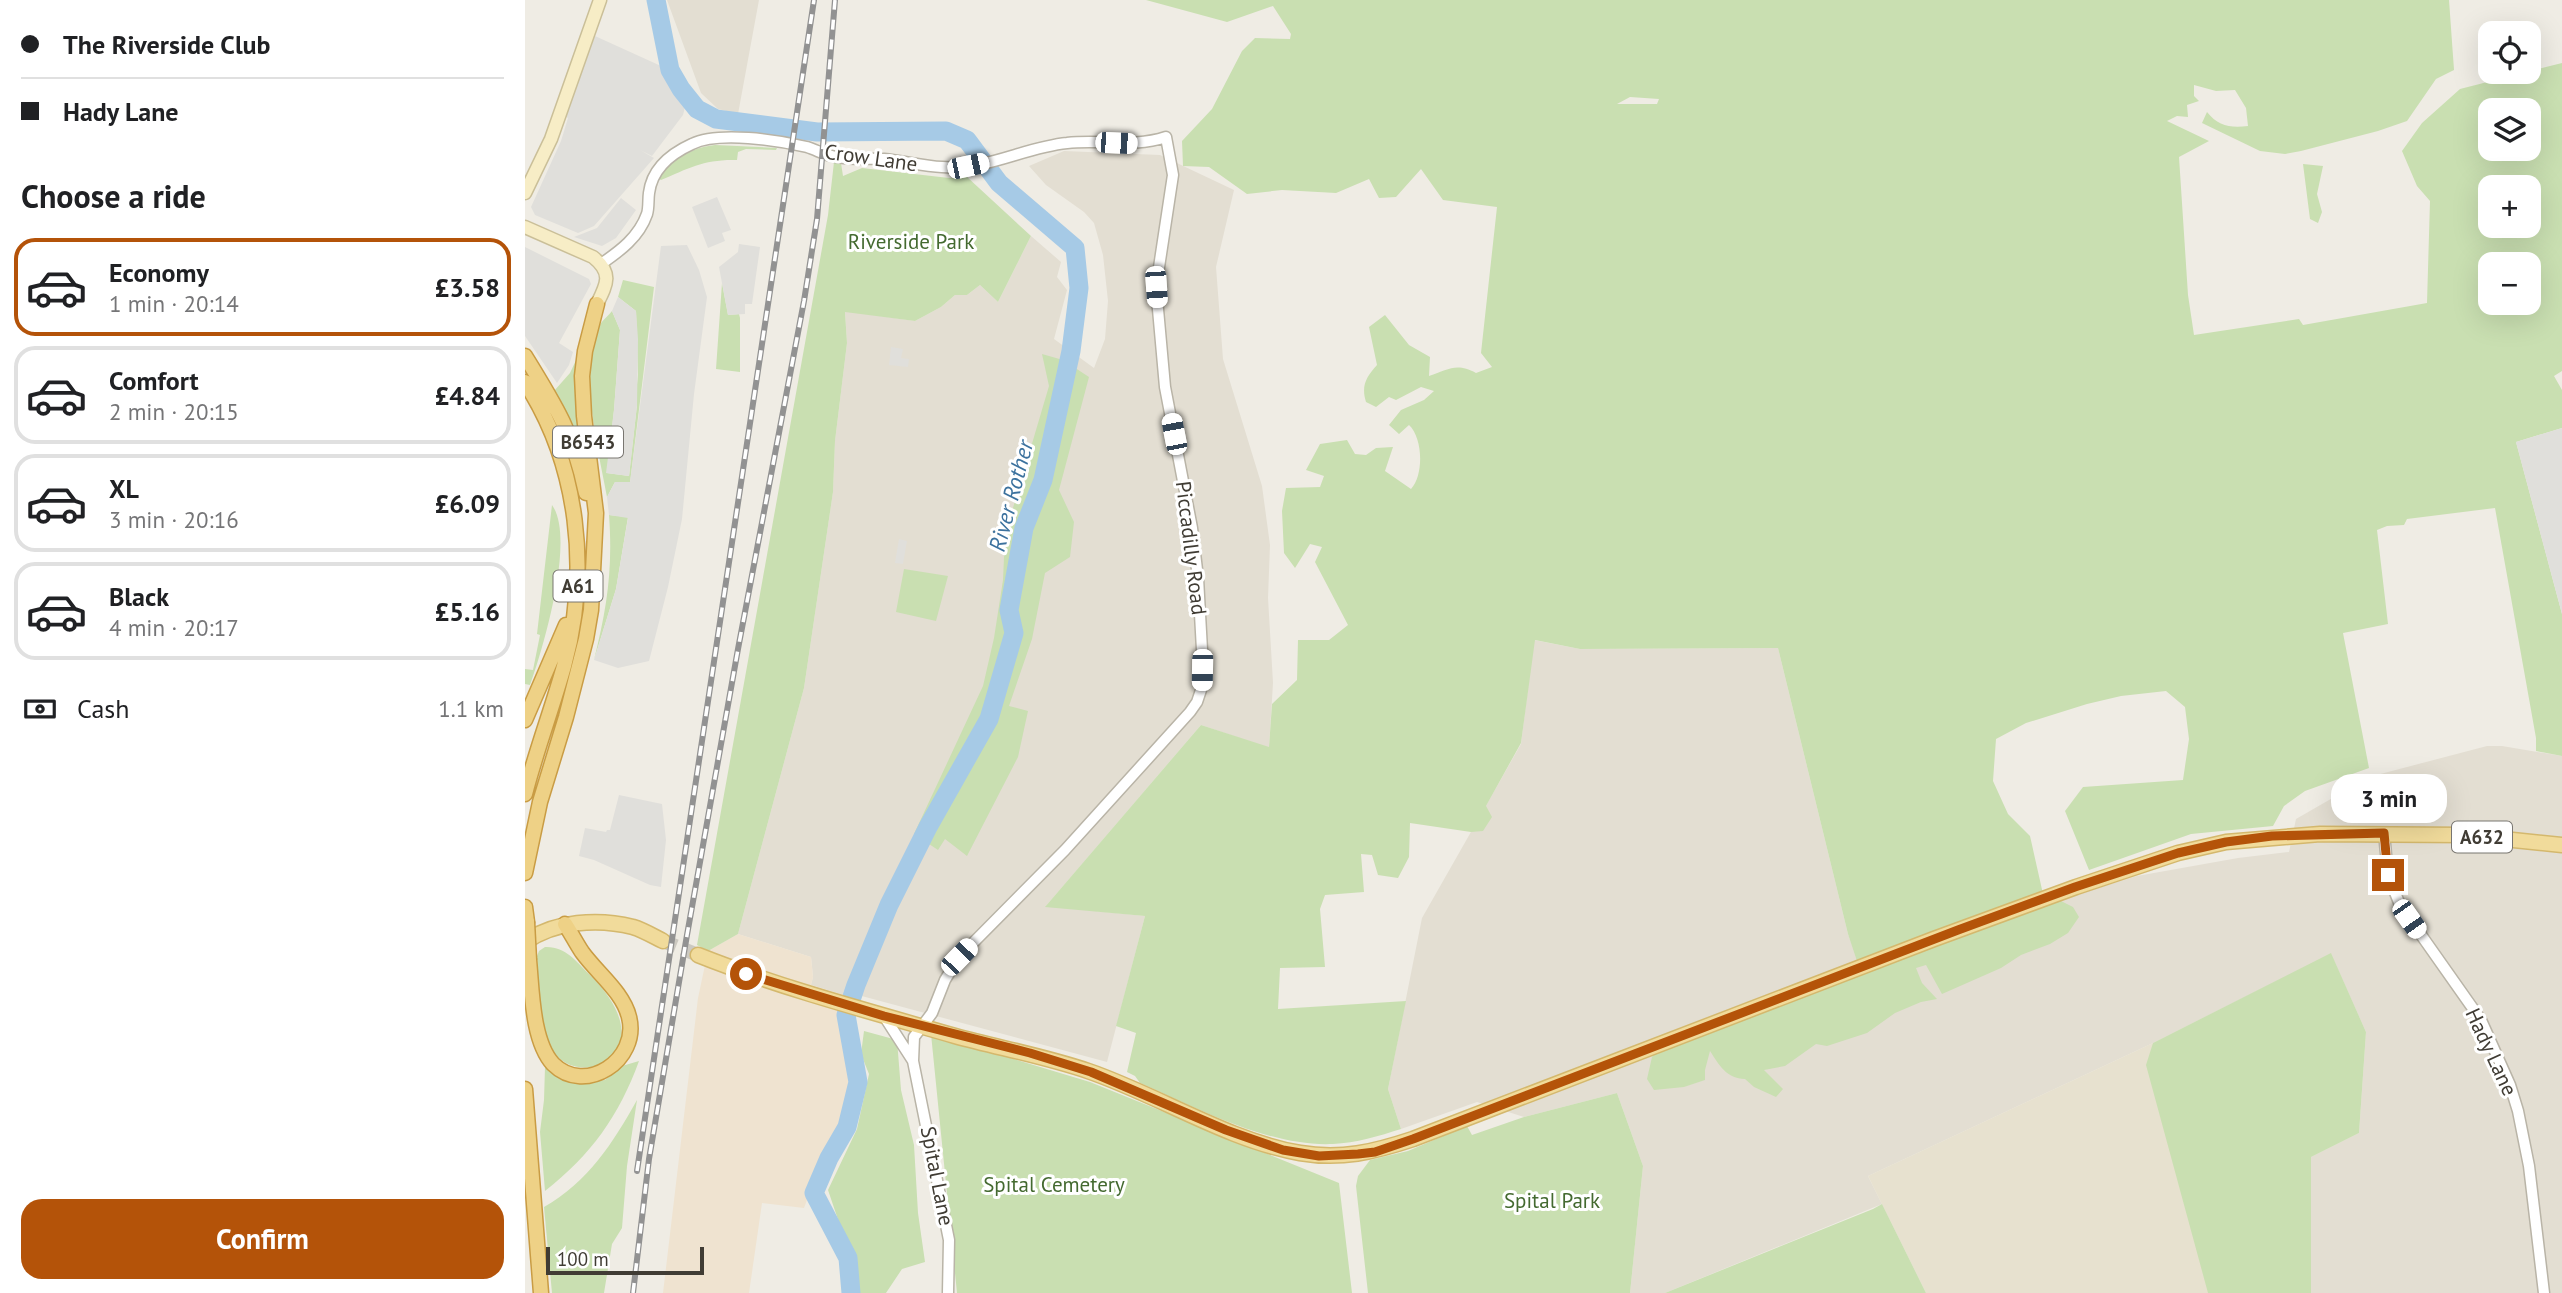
<!DOCTYPE html>
<meta charset="utf-8">
<style>
body{margin:0;font-family:"PT Sans",sans-serif;background:#f6f6f6;color:#202124;height:100vh;display:flex;flex-direction:column;font-size:26px;white-space:nowrap}
*{box-sizing:border-box;margin:0}
p{font-size:23px;color:#757577}
.icon{flex:none;width:38px;height:38px;fill:none;stroke:currentColor;stroke-width:2;stroke-linecap:round;stroke-linejoin:round}
.map{position:relative;flex:1;overflow:hidden}
.details{display:flex;flex-direction:column;background:#fff;width:525px}
.details>*{flex:none}
.hud{display:grid;align-content:center;height:154px;padding:0 21px;background:#fff}
.fabs{position:absolute;left:1953px;top:21px;display:grid;gap:14px}
.fabs a{display:grid;place-items:center;width:63px;height:63px;border-radius:14px;background:#fff;box-shadow:0 7px 28px #0002;font-size:35px}
.scale{position:absolute;left:21px;bottom:18px;width:158px;box-sizing:border-box;padding-left:7px;border:4px solid #403c34;border-top:0;font-size:19px;line-height:24px;white-space:nowrap;color:#403c34;-webkit-text-stroke:5px #fff;paint-order:stroke}
.end{position:absolute;width:32px;height:32px;margin:-16px;border:9px solid #b45309;background:#fff;box-shadow:0 0 0 4px #fff}
.from{border-radius:50%}
.bubble{position:absolute;height:49px;border-radius:21px;background:#fff;box-shadow:0 7px 28px #0002;font-size:23px;font-weight:700;line-height:49px;text-align:center}
.car{position:absolute;width:21px;height:42px;margin:-21px -10px;border-radius:9px;box-shadow:0 0 5px 2px #0007;background:linear-gradient(#fff 24%,#345 0 40%,#fff 0 76%,#345 0 86%,#fff 0)}
.hud b{display:flex;align-items:center;gap:24px;height:66px;font-size:26px}
.hud b+b{border-top:2px solid #e0e0e0}
.hud i{width:18px;height:18px;background:#202124}
ul{padding:0;list-style:none}
li{display:flex;align-items:center;gap:21px;height:98px;margin:0 14px 10px;padding:0 7px;border:4px solid #e0e0e0;border-radius:21px}
li div{flex:1}
li b{display:block;font-size:26px}
li em{font-style:normal;font-weight:700}
li.selected{border-color:#b45309}
li>.icon{width:63px;height:63px;stroke-width:1.5}
h2{padding:0 21px;font-size:32px;line-height:84px}
.pay{display:flex;align-items:center;gap:18px;height:77px;padding:0 21px;font-size:26px}
.pay p{margin-inline-start:auto}
.primary-button{display:flex;gap:14px;margin-top:auto;padding:14px 21px}
.primary-button a{flex:1;height:80px;border-radius:21px;background:#b45309;color:#fff;font-size:28px;font-weight:700;line-height:80px;text-align:center}
main{display:flex;flex:1;min-height:0}
.map>svg:first-child{display:block}
.residential{fill:#e3ded2}
.commercial{fill:#efe3d0}
.education{fill:#e7e1cf}
.green{fill:#c9dfb1;fill-rule:evenodd}
.parking{fill:#e0dfdb}
.lines{fill:none;stroke-linecap:round;stroke-linejoin:round}
.river{stroke:#a6cae6;stroke-width:19}
.primary-tunnel{stroke:#ccc9c1;stroke-width:14;stroke-dasharray:14 7;stroke-linecap:butt}
.tertiary-casing{stroke:#b9b4a7;stroke-width:13}
.secondary-casing{stroke:#cabf98;stroke-width:15}
.primary-casing{stroke:#d4b86d;stroke-width:17}
.trunk-casing{stroke:#c99c44;stroke-width:17}
.tertiary{stroke:#fff;stroke-width:10}
.secondary{stroke:#f7edc6;stroke-width:12}
.primary{stroke:#f1db9b;stroke-width:14}
.trunk{stroke:#eed186;stroke-width:14}
.rail-casing{stroke:#929292;stroke-width:6}
.rail{stroke:#fff;stroke-width:3.5;stroke-dasharray:10;stroke-linecap:butt}
.trunk-bridge-casing{stroke:#c99c44;stroke-width:17;stroke-linecap:butt}
.trunk-bridge{stroke:#eed186;stroke-width:14}
.route{stroke:#b45309;stroke-width:9}
.labels{text-anchor:middle;stroke-width:6;stroke-linejoin:round;paint-order:stroke}
.shield{fill:#fff;stroke:#797671;stroke-width:2}
.shield-label{font-size:19px;font-weight:bold;fill:#403c34}
.street-label{font-size:21px;fill:#403c34;stroke:#fff}
.park-label{font-size:21px;fill:#446a30;stroke:#fff}
.water-label{font-size:23px;font-style:italic;fill:#3c729e;stroke:#fff}
</style>
<main>
<section class="details">
<div class="hud">
<b><i class="from"></i>The Riverside Club</b>
<b><i></i>Hady Lane</b>
</div>
<h2>Choose a ride</h2>
<ul>
<li class="selected"><svg class="icon" aria-label="car" viewBox="0 0 24 24"><path d="M5 17H2v-5l4-1 3-4h7l3 4 3 1v5h-3M9 17h6M6 11h13"/><circle cx="7" cy="17" r="2"/><circle cx="17" cy="17" r="2"/></svg><div><b>Economy</b><p>1 min · 20:14</p></div><em>£3.58</em></li>
<li><svg class="icon" aria-label="car" viewBox="0 0 24 24"><path d="M5 17H2v-5l4-1 3-4h7l3 4 3 1v5h-3M9 17h6M6 11h13"/><circle cx="7" cy="17" r="2"/><circle cx="17" cy="17" r="2"/></svg><div><b>Comfort</b><p>2 min · 20:15</p></div><em>£4.84</em></li>
<li><svg class="icon" aria-label="car" viewBox="0 0 24 24"><path d="M5 17H2v-5l4-1 3-4h7l3 4 3 1v5h-3M9 17h6M6 11h13"/><circle cx="7" cy="17" r="2"/><circle cx="17" cy="17" r="2"/></svg><div><b>XL</b><p>3 min · 20:16</p></div><em>£6.09</em></li>
<li><svg class="icon" aria-label="car" viewBox="0 0 24 24"><path d="M5 17H2v-5l4-1 3-4h7l3 4 3 1v5h-3M9 17h6M6 11h13"/><circle cx="7" cy="17" r="2"/><circle cx="17" cy="17" r="2"/></svg><div><b>Black</b><p>4 min · 20:17</p></div><em>£5.16</em></li>
</ul>
<div class="pay"><svg class="icon" aria-label="cash" viewBox="0 0 24 24"><path d="M3 7h18v10H3z"/><circle cx="12" cy="12" r="2"/></svg>Cash<p>1.1 km</p></div>
<div class="primary-button"><a>Confirm</a></div>
</section>
<div class="map">
<svg width="2037" height="1293" viewBox="0 0 2037 1293">
<rect width="100%" height="100%" fill="#efece4"/>
<path class="residential" d="M142,0H234L213,114L193,109L176,93Z
M539,151L635,155L709,190L691,267L698,359L737,486L745,545L743,598L748,683L744,748L676,725L521,906L620,916L582,1062L333,995L322,996L286,985L288,977L286,957L213,934L279,688L308,492L310,441L322,343L320,311L390,321L416,307L430,295H442L455,285L473,302L506,236L536,262L532,277L542,290L529,339L569,368L580,339L583,301L578,255L569,223L559,212L521,185L504,166Z
M1009,640L1055,649L1253,648L1323,934L1338,973L1519,905L1612,876L1713,858L1764,852L1771,819L1844,777L1962,746H1977L2037,756V1293H1786V1157L1834,1133L1841,1032L1806,954L1628,1043L1343,1176L1357,1204L1140,1293H1105L1118,1166L1092,1093L999,1117L952,1102L876,1129L863,1089L897,918L996,744Z"/>
<path class="commercial" d="M213,934L286,957L288,977L286,985L322,996L314,1021L325,1082L316,1123L294,1167L279,1208L237,1203L224,1293H138L173,998L183,951Z"/>
<path class="education" d="M1628,1043L1695,1293H1401L1343,1176Z"/>
<path class="green" d="M621,0H1924L1929,70L1911,79L1882,121L1853,131L1776,151L1760,154L1735,151L1677,123L1682,112C1693,126 1705,128 1723,126L1721,108L1710,90L1691,91L1669,85V96L1674,101L1662,105L1663,117L1652,116L1642,121L1684,141L1654,157L1663,295L1669,335L1774,319L1778,325L1902,303L1905,201L1892,186L1877,151L1897,123L1935,89L2037,63V371L2029,376L2037,390V428L1991,442L2037,614V756L2011,751V738L1970,508L1882,519L1879,525L1862,526L1852,530L1863,624L1818,633L1844,768L1780,791L1759,806L1748,826L1666,834L1564,870L1540,811L1558,787L1658,780L1664,739L1660,707L1641,691L1596,696L1562,704L1501,723L1471,739L1468,781L1483,814L1505,836L1518,894L1332,961L1323,934L1253,648L1055,649L1010,640L996,743L961,806L967,817L958,831L946,832L885,823L884,857L873,878L853,875L847,855L836,854L839,892L800,895L795,909L800,967L755,968L753,1009L881,1001L863,1089L876,1129C854,1136 831,1143 808,1144C744,1147 672,1108 615,1083L610,1076L602,1072L611,1033L591,1026L620,916L520,907L676,725L744,747L747,704L772,680L773,640H804L823,625L790,562L797,547L785,544L770,568L759,553L757,511L761,488L795,487L799,476L781,470L795,444L822,440L830,454L841,455L851,448L868,447L860,471L886,489C899,475 898,438 884,425L874,434L864,425L876,410L899,400L909,391L896,387L871,400L864,397L851,407L841,402C836,386 841,377 852,365L844,327L860,315L884,345L905,357L904,376C923,370 931,362 951,373L967,367L956,353L972,207L918,200L896,169L871,197L854,198L844,179L811,193L757,190L722,194L684,167L658,166L657,141L687,109L717,51L730,38L765,39L766,34L748,6L702,22ZM1105,97L1134,99L1132,104H1092ZM1965,110H2004V149H1965ZM1965,187H2004V226H1965ZM1965,264H2004V303H1965Z
M190,145L252,148L251,150L221,149L213,152L212,160C180,159 164,168 136,180L131,177C150,159 164,148 190,145Z
M309,162L316,163L318,176L337,168L424,178L441,176L506,236L473,302L455,285L442,295H430L416,307L390,321L320,312L322,343L310,441L308,492L279,688L213,934L183,951L172,945L303,215Z
M1778,164L1798,166L1792,194L1797,212L1793,223L1785,219Z
M98,280L129,287L105,483L90,482L82,497C74,452 51,364 76,323C79,319 84,315 87,311L95,330L89,410L82,473L104,476L112,405L111,394L113,375L111,311L93,297Z
M197,283L203,315L214,314L215,318V372L191,369Z
M517,354L538,360L564,377L534,490L549,522L545,557L520,573L507,639L484,706L503,711L493,757L442,856L420,839L413,850L389,834L458,686L469,638L478,580L480,535L524,386Z
M53,356L59,448L54,450L29,391L45,373Z
M27,505C51,538 18,649 5,685L0,684V669L8,670L15,635L12,634Z
M84,515L103,517L91,589L69,660C82,608 88,569 84,515Z
M379,569L423,576L411,621L371,612Z
M1534,900L1548,907L1554,917L1543,933L1525,944L1496,955L1476,968L1417,994L1401,965L1391,968L1397,983L1412,999L1396,1002L1370,1013L1342,1033L1302,1046L1291,1044L1260,1066L1239,1070L1258,1089L1251,1097L1229,1087L1220,1079C1202,1079 1194,1065 1185,1051L1180,1070V1080L1159,1087L1129,1090L1122,1079L1127,1057L1136,1045Z
M20,947C40,946 51,961 64,974C146,1054 50,1096 25,1046C11,1019 13,985 12,956L14,951Z
M1806,953L1841,1032L1834,1133L1786,1157V1293H1683L1621,1065L1628,1043Z
M339,1031L372,1040L376,1090L389,1145L393,1213L400,1262L377,1269L361,1293H330L327,1261L303,1190L332,1129L344,1074L336,1054Z
M406,1034L565,1082L814,1183L827,1293H432Z
M114,1061C94,1116 66,1155 20,1191L15,1132L19,1100L20,1067L29,1074L56,1083L80,1080L97,1066Z
M1092,1093L1118,1166L1105,1293H843L831,1186L833,1176L845,1160L883,1151L942,1126L947,1135L999,1117Z
M112,1100L102,1166L97,1228L87,1244L79,1293H27L19,1207C63,1182 88,1143 112,1100Z
M1357,1204L1401,1293H1140L1348,1209Z"/>
<path class="parking" d="M70,36L136,66L160,107L158,115L127,156L115,150L129,158L69,226L53,233L10,215L6,207L36,141L43,118L40,116Z
M192,197L206,230L197,233L200,241L183,248L167,207Z
M96,198L111,210L91,238L77,246L49,237L72,228Z
M214,244L235,247L227,304H220V314L203,315L194,267L213,252Z
M162,245L174,270L182,297L169,394L157,519L143,587L124,661L93,668L69,660L91,589L103,518L84,515L82,497L90,482H105L136,246Z
M0,247L64,279L66,284L34,343L48,352L44,365L32,383L0,336Z
M93,297L111,311L113,339L112,405L104,476L81,473L89,410L95,330L87,311Z
M366,347L378,349L376,358L384,359L383,367L364,365Z
M2037,428V614L1991,442Z
M374,539L382,541L378,564L370,563Z
M94,795L137,804L141,840L136,887L125,885L69,860L54,856L60,828L81,832L82,830H85Z"/>
<g class="lines">
<path class="river" d="M131,0L145,70L156,89L172,109L191,119L292,132L421,131L442,140L474,183L550,248L554,288L546,351L518,480L499,528L484,610L489,633L464,719L403,827L364,905L331,985L321,1015L333,1082L322,1127L304,1158L289,1193L323,1258L326,1293"/>
<path class="primary-tunnel" d="M138,941L173,955"/>
<defs>
<path id="tertiary" d="M76,264C95,251 114,237 122,214C124,208 123,200 124,193C127,169 145,154 167,144C193,131 253,140 282,147C292,150 301,156 312,157C328,160 344,158 359,159C379,161 398,166 417,167C460,171 500,147 542,143C576,139 608,148 641,137L648,175L631,287L640,387L667,528L673,578L677,650L676,690L672,702L665,712L540,850L434,957L420,980L407,1013L389,1037L388,1061L424,1240L423,1293
M1859,833L1863,875L1875,905L1956,1020L1985,1085L1993,1111L2004,1166L2019,1293
M359,1016L388,1061"/>
<path id="secondary" d="M0,193L26,139L75,0
M0,227L68,257C88,273 82,284 72,304"/>
<path id="primary" d="M0,942C30,921 73,918 108,927C118,930 128,936 138,941
M173,955C256,988 343,1011 430,1036C474,1048 519,1056 563,1071C631,1094 704,1141 775,1153C816,1160 849,1152 888,1139L1409,939L1551,887L1653,853L1701,842L1795,834L1940,835L2037,845"/>
<path id="trunk" d="M0,356C31,406 49,435 61,493
M0,382C54,465 65,571 39,666C27,709 11,751 0,794
M0,720L41,625
M0,873L15,802L41,717L61,639L66,610L71,513L59,416L57,376L60,351L72,304
M0,907L2,922
M4,960C7,990 7,1041 28,1064C60,1096 115,1060 104,1017C98,992 72,973 57,952C51,943 46,933 40,924
M0,1089L16,1293"/>
</defs>
<use href="#tertiary" class="tertiary-casing"/>
<use href="#secondary" class="secondary-casing"/>
<use href="#primary" class="primary-casing"/>
<use href="#trunk" class="trunk-casing"/>
<use href="#tertiary" class="tertiary"/>
<use href="#secondary" class="secondary"/>
<use href="#primary" class="primary"/>
<use href="#trunk" class="trunk"/>
<defs>
<path id="rail" d="M112,1171L289,0
M108,1293L124,1159L162,935L213,649L279,301L292,219L310,0"/>
</defs>
<use href="#rail" class="rail-casing"/>
<use href="#rail" class="rail"/>
<defs>
<path id="trunk-bridge" d="M2,922L4,960"/>
</defs>
<use href="#trunk-bridge" class="trunk-bridge-casing"/>
<use href="#trunk-bridge" class="trunk-bridge"/>
</g>
<g class="lines">
<path class="route" d="M221,974L359,1016L505,1053L566,1072L701,1130L758,1150L794,1156L833,1154L850,1152L888,1139L1433,930L1550,887L1653,853L1701,842L1747,836L1859,833L1863,875"/>
</g>
<g class="labels">
<g class="shield">
<rect x="28" y="426.5" width="70" height="31" rx="5"/>
<rect x="28.5" y="570.5" width="49" height="31" rx="5"/>
<rect x="1927" y="821.5" width="60" height="31" rx="5"/>
</g>
<g class="shield-label">
<text x="63" y="449">B6543</text>
<text x="53" y="593">A61</text>
<text x="1957" y="844">A632</text>
</g>
<g class="street-label">
<text transform="translate(346 158) rotate(8)" y="7">Crow Lane</text>
<text transform="translate(666 548) rotate(83)" y="7">Piccadilly Road</text>
<text transform="translate(1966 1052) rotate(65)" y="7">Hady Lane</text>
<text transform="translate(412 1176) rotate(79)" y="7">Spital Lane</text>
</g>
<g class="park-label">
<text x="386" y="249">Riverside Park</text>
<text x="529" y="1192">Spital Cemetery</text>
<text x="1027" y="1208">Spital Park</text>
</g>
<g class="water-label">
<text transform="translate(486 496) rotate(-75)" y="8">River Rother</text>
</g>
</g>
</svg>
<div class="fabs">
<a><svg class="icon" aria-label="locate" viewBox="0 0 24 24"><circle cx="12" cy="12" r="6"/><path d="M12 2v4M12 18v4M2 12h4M18 12h4"/></svg></a>
<a><svg class="icon" aria-label="layers" viewBox="0 0 24 24"><path d="M12 4l9 5-9 5-9-5zM3 14l9 5 9-5"/></svg></a>
<a>+</a>
<a>−</a>
</div>
<div class="scale">100 m</div>
<i class="end from" style="left:221px;top:974px"></i>
<i class="end" style="left:1863px;top:875px"></i>
<div class="bubble" style="left:1806px;top:774px;width:116px">3 min</div>
<i class="car" style="left:591px;top:143px;rotate:92deg"></i>
<i class="car" style="left:443px;top:166px;rotate:78deg"></i>
<i class="car" style="left:631px;top:287px;rotate:176deg"></i>
<i class="car" style="left:649px;top:434px;rotate:349deg"></i>
<i class="car" style="left:677px;top:670px;rotate:181deg"></i>
<i class="car" style="left:1884px;top:919px;rotate:145deg"></i>
<i class="car" style="left:434px;top:957px;rotate:44deg"></i>
</div>
</main>
